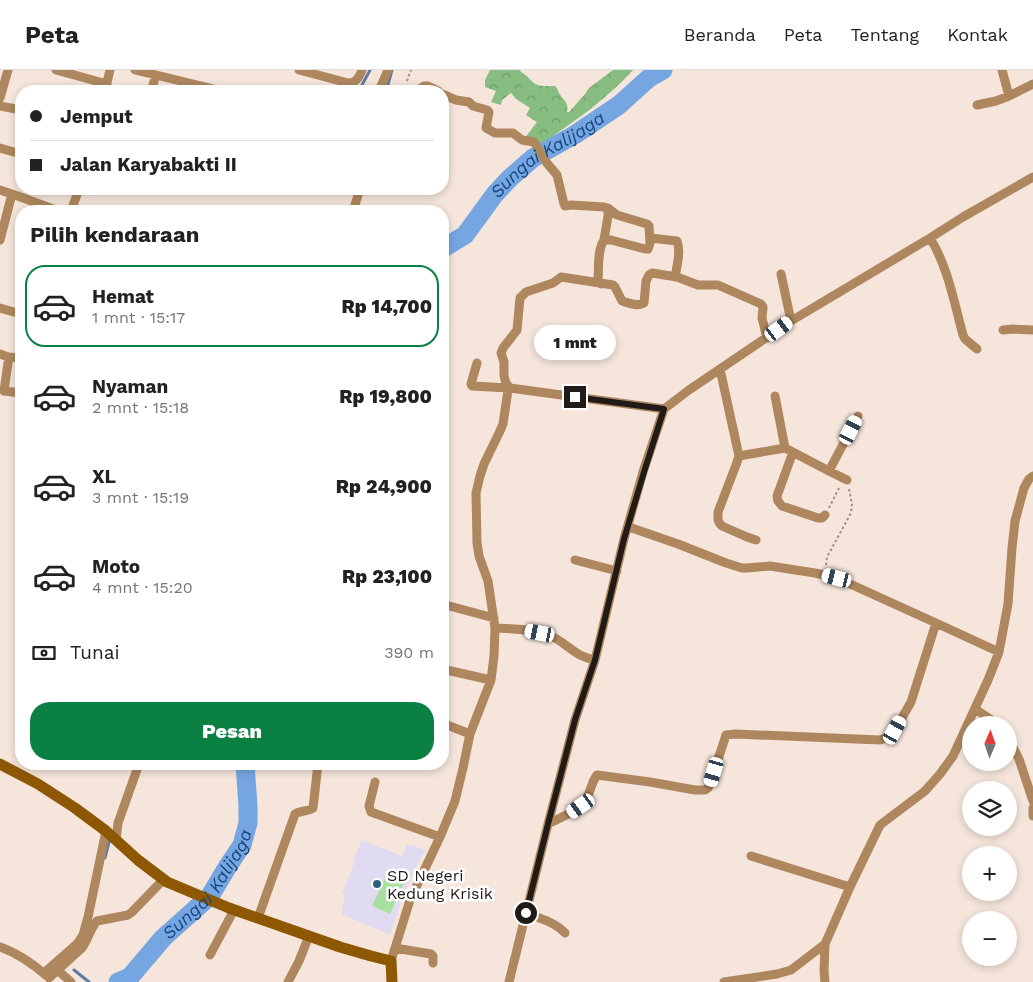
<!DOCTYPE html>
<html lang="id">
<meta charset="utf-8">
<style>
body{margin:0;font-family:"Work Sans",sans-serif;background:#f2f2f2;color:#222;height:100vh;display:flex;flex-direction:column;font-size:19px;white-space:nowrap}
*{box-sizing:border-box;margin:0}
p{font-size:16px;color:#767676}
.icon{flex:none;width:28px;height:28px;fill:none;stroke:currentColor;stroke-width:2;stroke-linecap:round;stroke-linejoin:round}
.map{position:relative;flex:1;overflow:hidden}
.drawer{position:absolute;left:15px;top:135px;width:434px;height:565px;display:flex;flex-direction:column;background:#fff;border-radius:20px;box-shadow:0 2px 8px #0003}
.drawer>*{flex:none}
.top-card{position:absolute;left:15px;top:15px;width:434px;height:110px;border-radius:20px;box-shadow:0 2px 8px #0003;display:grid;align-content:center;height:110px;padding:0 15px;background:#fff}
.needle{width:32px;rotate:2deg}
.buttons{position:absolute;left:962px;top:646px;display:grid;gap:10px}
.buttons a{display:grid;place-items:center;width:55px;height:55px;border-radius:50%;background:#fff;box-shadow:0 2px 8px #0003;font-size:25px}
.end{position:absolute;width:22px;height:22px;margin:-11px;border:6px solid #211b18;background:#fff;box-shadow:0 0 0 2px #fff}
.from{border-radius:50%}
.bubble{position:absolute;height:35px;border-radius:18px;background:#fff;box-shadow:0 2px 8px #0003;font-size:16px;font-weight:800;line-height:35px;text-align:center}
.car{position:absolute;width:15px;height:30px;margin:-15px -8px;border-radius:6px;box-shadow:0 0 4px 1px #0007;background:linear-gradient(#fff 24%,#345 0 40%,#fff 0 76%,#345 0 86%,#fff 0)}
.top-card b{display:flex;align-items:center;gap:18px;height:48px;font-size:19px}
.top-card b+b{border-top:1px solid #e0e0e0}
.top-card i{width:12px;height:12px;background:#222}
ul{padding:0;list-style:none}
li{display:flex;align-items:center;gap:15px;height:82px;margin:0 10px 8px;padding:0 5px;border:2px solid transparent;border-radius:20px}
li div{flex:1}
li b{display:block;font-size:19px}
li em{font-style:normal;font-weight:800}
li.current{border-color:#0b8043}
li>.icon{width:45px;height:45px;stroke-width:1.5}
h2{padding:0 15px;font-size:22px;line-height:60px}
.pay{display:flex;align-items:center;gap:12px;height:55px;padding:0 15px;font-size:19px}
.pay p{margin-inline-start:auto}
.button{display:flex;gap:10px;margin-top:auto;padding:10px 15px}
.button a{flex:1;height:58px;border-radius:20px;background:#0b8043;color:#fff;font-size:20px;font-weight:800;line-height:58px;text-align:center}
header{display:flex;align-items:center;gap:30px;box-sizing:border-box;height:70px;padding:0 25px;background:#fff;border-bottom:1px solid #e0e0e0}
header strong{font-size:24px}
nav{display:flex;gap:28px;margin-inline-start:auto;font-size:18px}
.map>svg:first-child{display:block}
.education{fill:#e1dbf1}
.forest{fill:url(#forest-crowns)}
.garden{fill:#aadfa2}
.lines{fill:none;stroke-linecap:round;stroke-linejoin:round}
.stream{stroke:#5c7ca5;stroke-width:3}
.river{stroke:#75a6e2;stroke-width:19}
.path{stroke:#9c9089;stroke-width:2;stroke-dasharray:2.5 2.5;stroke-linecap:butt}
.street{stroke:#ae875e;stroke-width:9}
.secondary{stroke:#8e5703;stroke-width:11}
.route{stroke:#211b18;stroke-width:6}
.poi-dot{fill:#2c637e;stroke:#fff;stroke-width:2}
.labels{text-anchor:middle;stroke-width:5;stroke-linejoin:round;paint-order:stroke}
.poi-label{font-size:16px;fill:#211b18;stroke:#fff;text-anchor:start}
.water-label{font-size:18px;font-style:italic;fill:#17477e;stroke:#fff}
</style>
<header>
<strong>Peta</strong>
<nav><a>Beranda</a><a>Peta</a><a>Tentang</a><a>Kontak</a></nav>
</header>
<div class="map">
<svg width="1033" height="912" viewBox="0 0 1033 912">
<defs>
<pattern id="forest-crowns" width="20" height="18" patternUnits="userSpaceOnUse" patternTransform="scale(1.25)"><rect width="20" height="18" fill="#87bd80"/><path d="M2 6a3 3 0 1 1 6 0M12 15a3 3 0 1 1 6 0" fill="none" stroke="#6e9968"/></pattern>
</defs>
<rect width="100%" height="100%" fill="#f5e5db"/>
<path class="education" d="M362,770L402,786L407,774L426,780L417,795L402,829L390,865L341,844L345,824L342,823L353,796L355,786Z"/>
<path class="forest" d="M490,0H520L521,2C527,5 529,9 534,13C539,17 548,16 555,16C557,18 558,20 559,23C563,30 569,32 567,42H569L585,24L589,18L613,0H633C605,31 573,52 539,76L524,69L537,52L526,45L530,38L516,29L511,23L502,30L501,35L491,32L496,21L485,17V10Z"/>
<path class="garden" d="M386,806L404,813L390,844L372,836Z"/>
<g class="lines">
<path class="stream" d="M387,18L392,0
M357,21L362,15L370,0
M105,788L110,768
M74,900L89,912"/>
<g class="river">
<path id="s1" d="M442,179L465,165L495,124L510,108L533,88L576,64L619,35L649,8L663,0"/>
<path id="s2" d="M118,912L130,907L163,868L210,826L228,796L242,775L248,753V736L245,694"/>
</g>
<path class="path" d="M407,11L411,0
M829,438L839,418
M826,495L827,487L851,443L852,434L849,419"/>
<path class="street" d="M56,0L107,14
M135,0L222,21
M299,0L348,13C356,13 359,8 362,0
M1002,0L1009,26L1033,14
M105,21L110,0
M151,21L156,5
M388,21L381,16L388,0
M396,21L406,20L416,21L424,16H428L438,21
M442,24L456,30L469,32L473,36L487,40L489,42L486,58L495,63H513L522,70L534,72L546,92L557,105L564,134L565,136L571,135L604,137L608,138L617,145L647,154L649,156L650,173L648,179H645L611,170H604C597,180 599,198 598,210L601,214
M0,28L8,0
M977,35L996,31L1009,26
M0,36L21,40
M0,78L21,84
M0,120L12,124
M71,141L79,119
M353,141L360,119
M650,168L677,171C681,182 677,195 675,207
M930,168C948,197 954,232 963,265L965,269L977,279
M0,170L12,124L59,141
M604,170L608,146V138
M781,204L791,251
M0,238L21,244
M1003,260L1013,259L1033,260
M0,284L8,287V293L4,321L21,323
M8,287L21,288
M477,293L471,314L472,316L509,318
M720,299L739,386L736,395L718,442C718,448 717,452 722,456L747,467L756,470
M510,318L506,313L504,306V292L501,283L503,278L517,260L520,228L526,222L553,213L561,207L613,215L615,217L622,231C629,233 638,237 644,233L646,211L649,205L652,203L677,207L698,215H718L761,234L763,237L762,248L767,268
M785,378L829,401L858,346
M793,382L777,426L778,431L782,436L818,448H822L825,445
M739,386L785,378L775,326
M829,401L847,410
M629,457L678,474L726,493L742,498H747L770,496L815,503L837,508L936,553
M575,490L617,501
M442,534L494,548
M495,558C515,559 535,559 553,567C563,572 571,580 580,585C584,587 590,589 595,590
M442,599L491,610
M975,639L999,655
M442,653L470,664
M1009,669L1019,689L1033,731
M375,712L369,736L371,742L440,767
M1033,738V746
M548,754C561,747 580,741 587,727C591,720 592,711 597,705L650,712L695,720H705L708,718L710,714L726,665L735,664L880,670L886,668L895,660L911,632L936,553L999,582
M116,770L118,753L139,694
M751,786L850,817
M525,843C539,848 555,852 565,863
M258,848L295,744C301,740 308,742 313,738L318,694
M0,877C18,883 33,894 47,906
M395,878L431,884L433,886V893
M210,885L234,840
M391,891L410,830L440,767L455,731L463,698L470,664L491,610L494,586L495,558L488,511L479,486L477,473L476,423L480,406L484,394L500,361L503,354L508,320L510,318L664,339
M54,897L71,912
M44,903L77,874L83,865L88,847L106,761
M49,908L82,878C88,870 90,859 97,851L128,845L132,842L163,810
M288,912L299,891L309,866
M509,912L548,754L575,650L595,590L624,469L643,402L664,339L689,320L791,251L930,168L963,147L1033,107
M724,912L777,904L791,900L825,874L850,817L880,755L925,721L940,704L953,686L988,610L999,582L1008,534L1012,478L1015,451L1024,418L1029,409L1033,406
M825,912L824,901L825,874"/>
<path class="secondary" d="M0,694L38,714L75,738L106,761L138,790L167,812L229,838L340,877L371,886L391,891L392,912"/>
</g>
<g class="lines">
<path class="route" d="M526,843L548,754L575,650L595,590L624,469L644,402L664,339L575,327"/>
</g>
<circle class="poi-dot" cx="377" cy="814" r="5"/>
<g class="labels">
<g class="poi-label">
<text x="387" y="811">SD Negeri<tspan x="387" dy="18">Kedung Krisik</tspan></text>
</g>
<g class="water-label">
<text dy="6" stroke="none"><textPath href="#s1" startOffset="144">Sungai Kalijaga</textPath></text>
<text dy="6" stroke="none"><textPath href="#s2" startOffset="135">Sungai Kalijaga</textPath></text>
</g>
</g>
</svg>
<div class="buttons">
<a><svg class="needle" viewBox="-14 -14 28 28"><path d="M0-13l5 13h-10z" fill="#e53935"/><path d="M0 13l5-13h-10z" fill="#767676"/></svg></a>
<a><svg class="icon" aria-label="layers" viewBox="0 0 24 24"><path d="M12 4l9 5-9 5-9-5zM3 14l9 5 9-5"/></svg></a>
<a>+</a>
<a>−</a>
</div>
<i class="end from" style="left:526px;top:843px"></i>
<i class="end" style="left:575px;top:327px"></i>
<div class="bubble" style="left:534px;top:255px;width:82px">1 mnt</div>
<i class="car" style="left:779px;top:259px;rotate:54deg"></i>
<i class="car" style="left:851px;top:360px;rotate:27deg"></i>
<i class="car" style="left:837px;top:508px;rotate:284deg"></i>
<i class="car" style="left:540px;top:563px;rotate:281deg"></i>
<i class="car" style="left:895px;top:660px;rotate:29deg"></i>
<i class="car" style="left:714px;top:702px;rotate:196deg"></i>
<i class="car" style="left:581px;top:736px;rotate:235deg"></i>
<div class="top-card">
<b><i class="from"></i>Jemput</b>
<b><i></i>Jalan Karyabakti II</b>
</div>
<section class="drawer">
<h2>Pilih kendaraan</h2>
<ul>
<li class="current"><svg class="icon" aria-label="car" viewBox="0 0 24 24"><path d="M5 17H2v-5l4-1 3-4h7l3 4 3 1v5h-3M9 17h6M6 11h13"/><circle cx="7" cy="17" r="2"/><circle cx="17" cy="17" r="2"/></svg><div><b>Hemat</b><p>1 mnt · 15:17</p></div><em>Rp 14,700</em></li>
<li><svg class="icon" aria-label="car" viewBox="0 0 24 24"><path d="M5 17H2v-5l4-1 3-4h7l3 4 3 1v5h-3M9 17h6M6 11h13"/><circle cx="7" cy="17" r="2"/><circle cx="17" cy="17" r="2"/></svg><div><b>Nyaman</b><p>2 mnt · 15:18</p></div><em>Rp 19,800</em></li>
<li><svg class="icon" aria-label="car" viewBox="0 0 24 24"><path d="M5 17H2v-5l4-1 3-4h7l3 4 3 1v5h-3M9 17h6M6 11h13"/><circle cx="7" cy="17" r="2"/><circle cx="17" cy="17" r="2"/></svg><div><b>XL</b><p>3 mnt · 15:19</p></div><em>Rp 24,900</em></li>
<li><svg class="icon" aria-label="car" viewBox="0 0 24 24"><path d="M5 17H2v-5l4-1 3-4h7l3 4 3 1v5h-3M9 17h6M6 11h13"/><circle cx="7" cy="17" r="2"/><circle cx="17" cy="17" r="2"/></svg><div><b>Moto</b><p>4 mnt · 15:20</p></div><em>Rp 23,100</em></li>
</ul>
<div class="pay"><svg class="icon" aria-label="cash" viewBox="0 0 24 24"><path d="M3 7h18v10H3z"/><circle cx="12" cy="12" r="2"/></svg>Tunai<p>390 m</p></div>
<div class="button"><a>Pesan</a></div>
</section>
</div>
